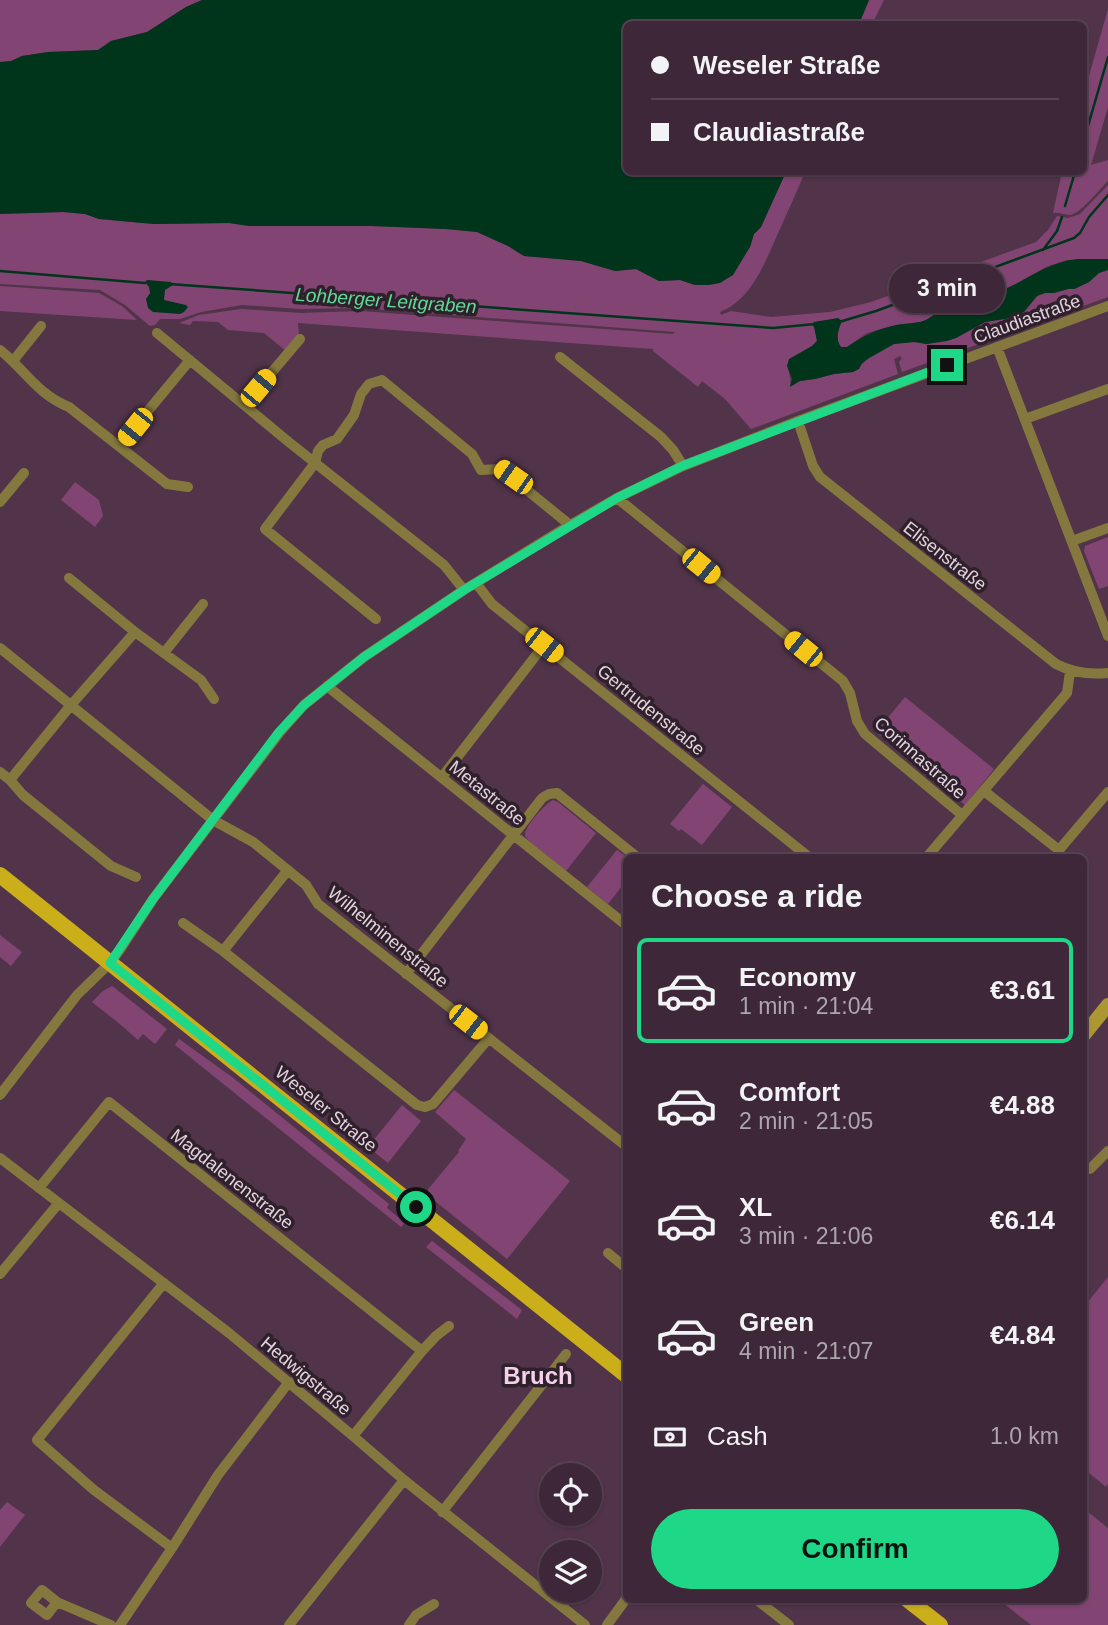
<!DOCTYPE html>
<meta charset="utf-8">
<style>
body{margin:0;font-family:Helvetica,sans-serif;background:#452f40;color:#f1f3f6;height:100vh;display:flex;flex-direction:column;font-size:26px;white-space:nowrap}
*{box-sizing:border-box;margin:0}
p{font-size:23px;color:#ada5ae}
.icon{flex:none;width:38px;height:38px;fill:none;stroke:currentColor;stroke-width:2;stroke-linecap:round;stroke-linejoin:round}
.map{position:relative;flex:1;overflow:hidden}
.drawer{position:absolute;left:623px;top:854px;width:464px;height:749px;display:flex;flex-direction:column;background:#3e2738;border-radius:10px;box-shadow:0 2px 5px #0004,0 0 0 2px #574453}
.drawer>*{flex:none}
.hud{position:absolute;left:623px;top:21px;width:464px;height:154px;border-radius:10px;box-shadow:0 2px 5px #0004,0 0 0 2px #574453;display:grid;align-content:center;height:154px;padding:0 28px;background:#3e2738}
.fabs{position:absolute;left:539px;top:1463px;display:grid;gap:14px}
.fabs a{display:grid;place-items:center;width:63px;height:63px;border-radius:50%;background:#3e2738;box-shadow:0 2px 5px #0004,0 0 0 2px #574453;font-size:35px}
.end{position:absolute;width:32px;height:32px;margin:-16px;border:9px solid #1ed887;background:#111;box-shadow:0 0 0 4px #111}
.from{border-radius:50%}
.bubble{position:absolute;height:49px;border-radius:24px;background:#3e2738;box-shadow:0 2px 5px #0004,0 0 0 2px #574453;font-size:23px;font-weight:700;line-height:49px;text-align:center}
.car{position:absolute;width:21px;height:42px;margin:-21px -10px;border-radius:9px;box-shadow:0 0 5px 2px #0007;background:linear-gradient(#f5c518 24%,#345 0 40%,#f5c518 0 76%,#345 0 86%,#f5c518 0)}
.hud b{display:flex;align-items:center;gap:24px;height:66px;font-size:26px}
.hud b+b{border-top:2px solid #574453}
.hud i{width:18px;height:18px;background:#f1f3f6}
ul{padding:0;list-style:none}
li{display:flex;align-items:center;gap:21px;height:105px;margin:0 14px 10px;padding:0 14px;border:4px solid transparent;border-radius:10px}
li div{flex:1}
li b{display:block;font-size:26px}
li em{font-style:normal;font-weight:700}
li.selected{border-color:#1ed887}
li>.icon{width:63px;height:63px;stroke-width:1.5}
h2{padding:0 28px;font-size:32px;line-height:84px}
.pay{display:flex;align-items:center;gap:18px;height:77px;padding:0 28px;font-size:26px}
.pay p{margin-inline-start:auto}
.primary-button{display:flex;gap:14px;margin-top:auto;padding:14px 28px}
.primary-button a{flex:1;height:80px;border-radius:42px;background:#1ed887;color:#111;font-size:28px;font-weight:700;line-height:80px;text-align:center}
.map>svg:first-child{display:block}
.green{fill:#824573}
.water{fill:#00351c}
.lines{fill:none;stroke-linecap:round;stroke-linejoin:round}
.stream{stroke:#00351c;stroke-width:2.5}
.street{stroke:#85783e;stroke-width:10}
.secondary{stroke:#ac9732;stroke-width:14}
.primary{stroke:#caae1a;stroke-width:16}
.route{stroke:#1ed887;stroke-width:9}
.labels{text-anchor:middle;stroke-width:7;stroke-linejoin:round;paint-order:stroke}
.street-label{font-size:18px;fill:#e5d2df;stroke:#2f212b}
.water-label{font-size:19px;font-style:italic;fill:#5eda97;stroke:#2f212b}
.district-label{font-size:24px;font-weight:bold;fill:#f6d0eb;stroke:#2f212b}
</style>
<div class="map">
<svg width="1108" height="1625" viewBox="0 0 1108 1625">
<rect width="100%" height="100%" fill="#52344a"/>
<path class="green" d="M0,0H202L186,7L147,32L111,41L98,50L48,52L22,56L11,61L0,62Z
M869,0H884L872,24H859Z
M1108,9V107L1091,165L1108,160V181C1100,189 1080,214 1070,215C1064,215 1059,212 1053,213L1062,172H1083V97Z
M786,172H805C797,191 788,211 779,231C766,260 752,300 720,312L721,315L731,311L771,317L830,312L871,302L1036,242L1048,230L1057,216L1068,218L1080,214L1108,185V259L1067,260L1046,267L1020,282L996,293L944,307L931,318L921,322L897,325L867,333L847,347H841C835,339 838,330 842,321L838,319L814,322L817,341L812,346L789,360C786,369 792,376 790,386L799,381L815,379L834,374L853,372L869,358L894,344L914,342L927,344L956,338L985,322L1011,318L1024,312L1037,296L1045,293H1054L1068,289H1075L1089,282L1099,273L1108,270V297L902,372L899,362L902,358L900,356L894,359L898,374L751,429L725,399L702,381L698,387L653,351V349L298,323L299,335L286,351L264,333L228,330L218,322L193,321L190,325L179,323L199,315L241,309L301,313L360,311L673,334L675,332L359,308L300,309L242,305L201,312L180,319H160L155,325L150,326L125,305L100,290L0,284V214L63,212L85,214L99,219L154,224L229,223L249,226H372L446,229L477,232L508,246L524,256L581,261L615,271L636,269L659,281L680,280L695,285L750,247L754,234L761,227Z
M0,286L99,293L122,306L137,320L0,311Z
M75,482L99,500L103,516L95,527L61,500Z
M1108,537V586L1099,589L1084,551L1085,546Z
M905,697L994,769L965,805L876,732Z
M703,784L732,807L702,845L681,829L679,831L670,824Z
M553,800L558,802L596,833L566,871L528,840C527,838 525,837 525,835C524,827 546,803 553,800Z
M617,850L627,857L626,881L608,904L587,887Z
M0,935L22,952L11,966L0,957Z
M112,986L167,1029L155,1044L143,1034L138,1040L121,1025L92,1002L103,991Z
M179,1039L232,1077L389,1204L387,1208L405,1223L401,1227L175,1045Z
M454,1090L570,1181L507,1259L425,1193L459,1152L458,1151L466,1139L435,1112Z
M402,1105L421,1121L388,1163L368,1147Z
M432,1241L522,1310L517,1319L426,1247Z
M1108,1277V1484L1106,1487L1083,1468V1308Z
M7,1502L25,1515L0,1547V1510Z
M1083,1508L1108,1528V1625H1031L999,1600H1083Z"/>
<path class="water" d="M202,0H869L859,24H626V172H786L761,227L754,234L750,247L733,275L720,283L709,285H695L680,280L659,281L636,269L615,271L581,261L524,256L508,246L477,232L446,229L372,226H249L229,223L154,224L99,219L85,214L63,212L0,214V62L11,61L22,56L48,52L98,50L111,41L147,32L186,7Z
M1078,259H1108V270L1099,273L1089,282L1074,289H1068L1054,293H1045L1037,296L1024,312L1011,318L985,322L956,338L947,341L927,344L914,342L894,344L869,358L862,363L859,369L853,372L834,374L815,379L800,381L790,387L792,379L787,366L789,359L812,346L817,341L814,327L812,325L814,322L838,318L842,321C838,330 835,339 841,347H847C863,336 877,329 896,325C905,323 914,324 923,321C932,318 937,311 946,307C962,299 982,299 998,292C1027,281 1046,262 1078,259Z
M147,280L171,282L173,285L165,290L164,300L186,305L188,307L184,312L180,314L153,312L148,308L146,299L150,293L149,287L145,282Z"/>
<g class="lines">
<path class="stream" d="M1083,143L1108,57
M1065,206L1075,172
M1043,250L1057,231L1062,217
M0,271L145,283
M169,284L773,328L815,324
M839,322L876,311L1074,238L1080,233L1089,217L1108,195"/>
<path class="street" d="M157,333L290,443L444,565L464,590
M997,347L1108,636
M0,350C25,370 38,395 69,407L167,484L188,487
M560,357L661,437L673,450L683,466
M13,361L41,326
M244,405L300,339
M1025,419L1108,389
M798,421L813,466L820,477L1056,664C1073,673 1089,675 1108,673
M119,446L190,360
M617,498L843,681L850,693L857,721L865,734L962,815
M0,502L24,473
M1072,541L1108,528
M69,578L135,632L201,680L214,699
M476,583L492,604L810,858
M376,619L265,529L315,463L318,451L323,445L337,439L354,415L361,394L369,384L382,380L472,454L481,470L501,469L570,525
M0,648L213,820L253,842L306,885L318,904L626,1146
M164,653L203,604
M327,686L626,925
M0,772L10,780L23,795L111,866L136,877
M442,777L544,645
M10,780L71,705L135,632
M984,791L1059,850L1108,792
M926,858L1067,693L1070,672
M288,870L223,951L417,1105L425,1107L433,1104L489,1038
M183,923L223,951
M406,974L542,798L549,794L557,793L638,858
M0,1095L77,995L110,963L119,951L153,899L280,732L304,705L364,657L464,590L570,525L617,498L683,466L798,421L1108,306
M0,1158L229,1333L353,1436L404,1480L585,1625
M1083,1169H1090L1108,1151
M39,1188L109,1102L422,1351L353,1436
M608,1253L626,1268
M0,1274L58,1204
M164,1283L37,1440L94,1490L172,1548L218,1475L289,1382
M422,1351L436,1336L449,1326
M442,1512L566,1354
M757,1600L789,1625
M57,1602L47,1615L31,1603L42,1590L57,1602L111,1625
M120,1625L172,1548
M289,1625L404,1480
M409,1625L416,1615L434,1604
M607,1625L626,1599"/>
<path class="secondary" d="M1083,1036L1108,1005"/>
<path class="primary" d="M0,875L626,1375
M908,1600L940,1625"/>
</g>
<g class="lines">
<path class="route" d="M416,1207L110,963L153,899L279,732L304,705L364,657L464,590L617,498L682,466L947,365"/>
</g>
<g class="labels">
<g class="street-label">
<text transform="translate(1027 319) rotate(-20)" y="6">Claudiastraße</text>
<text transform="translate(945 556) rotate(38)" y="6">Elisenstraße</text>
<text transform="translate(651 710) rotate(39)" y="6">Gertrudenstraße</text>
<text transform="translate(920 758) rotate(41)" y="6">Corinnastraße</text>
<text transform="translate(487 793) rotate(39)" y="6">Metastraße</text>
<text transform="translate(388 937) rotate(39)" y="6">Wilhelminenstraße</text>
<text transform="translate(326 1109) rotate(39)" y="6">Weseler Straße</text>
<text transform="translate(232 1179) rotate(38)" y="6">Magdalenenstraße</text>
<text transform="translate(306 1376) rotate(40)" y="6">Hedwigstraße</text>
</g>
<g class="water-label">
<text transform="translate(386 300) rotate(4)" y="7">Lohberger Leitgraben</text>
</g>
<g class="district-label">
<text x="538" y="1384">Bruch</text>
</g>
</g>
</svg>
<div class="fabs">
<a><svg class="icon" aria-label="locate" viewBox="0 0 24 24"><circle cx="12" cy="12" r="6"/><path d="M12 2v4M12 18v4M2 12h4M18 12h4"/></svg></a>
<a><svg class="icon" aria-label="layers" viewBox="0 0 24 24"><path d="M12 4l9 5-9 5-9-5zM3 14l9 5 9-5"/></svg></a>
</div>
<i class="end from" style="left:416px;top:1207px"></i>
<i class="end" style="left:947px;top:365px"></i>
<div class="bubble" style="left:889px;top:264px;width:116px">3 min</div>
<i class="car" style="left:258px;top:388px;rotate:40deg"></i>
<i class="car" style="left:135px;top:427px;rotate:219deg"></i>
<i class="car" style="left:513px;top:477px;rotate:305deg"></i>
<i class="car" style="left:701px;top:566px;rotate:129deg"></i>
<i class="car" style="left:544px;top:645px;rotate:128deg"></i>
<i class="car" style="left:803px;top:649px;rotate:309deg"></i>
<i class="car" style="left:468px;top:1022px;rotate:128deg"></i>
<div class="hud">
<b><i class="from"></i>Weseler Straße</b>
<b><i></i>Claudiastraße</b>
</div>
<section class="drawer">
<h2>Choose a ride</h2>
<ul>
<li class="selected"><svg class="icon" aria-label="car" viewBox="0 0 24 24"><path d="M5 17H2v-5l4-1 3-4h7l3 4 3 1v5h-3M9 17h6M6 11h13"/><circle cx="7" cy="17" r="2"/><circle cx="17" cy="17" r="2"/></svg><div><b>Economy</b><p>1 min · 21:04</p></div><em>€3.61</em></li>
<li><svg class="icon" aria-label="car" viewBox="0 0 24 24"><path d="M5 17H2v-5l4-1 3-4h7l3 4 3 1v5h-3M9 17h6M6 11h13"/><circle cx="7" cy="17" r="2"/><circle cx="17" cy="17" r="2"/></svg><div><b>Comfort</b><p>2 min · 21:05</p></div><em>€4.88</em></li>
<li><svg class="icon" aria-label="car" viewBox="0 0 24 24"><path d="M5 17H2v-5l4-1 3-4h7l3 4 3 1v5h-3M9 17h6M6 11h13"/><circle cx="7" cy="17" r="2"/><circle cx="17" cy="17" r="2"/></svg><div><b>XL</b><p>3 min · 21:06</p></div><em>€6.14</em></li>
<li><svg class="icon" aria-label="car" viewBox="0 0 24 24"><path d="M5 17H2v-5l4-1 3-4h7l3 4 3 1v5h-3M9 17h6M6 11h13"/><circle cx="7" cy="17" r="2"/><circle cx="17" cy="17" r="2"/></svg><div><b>Green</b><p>4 min · 21:07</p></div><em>€4.84</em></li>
</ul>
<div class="pay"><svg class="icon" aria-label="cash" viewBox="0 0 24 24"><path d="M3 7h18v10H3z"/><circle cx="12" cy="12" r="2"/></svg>Cash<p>1.0 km</p></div>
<div class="primary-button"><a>Confirm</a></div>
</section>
</div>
